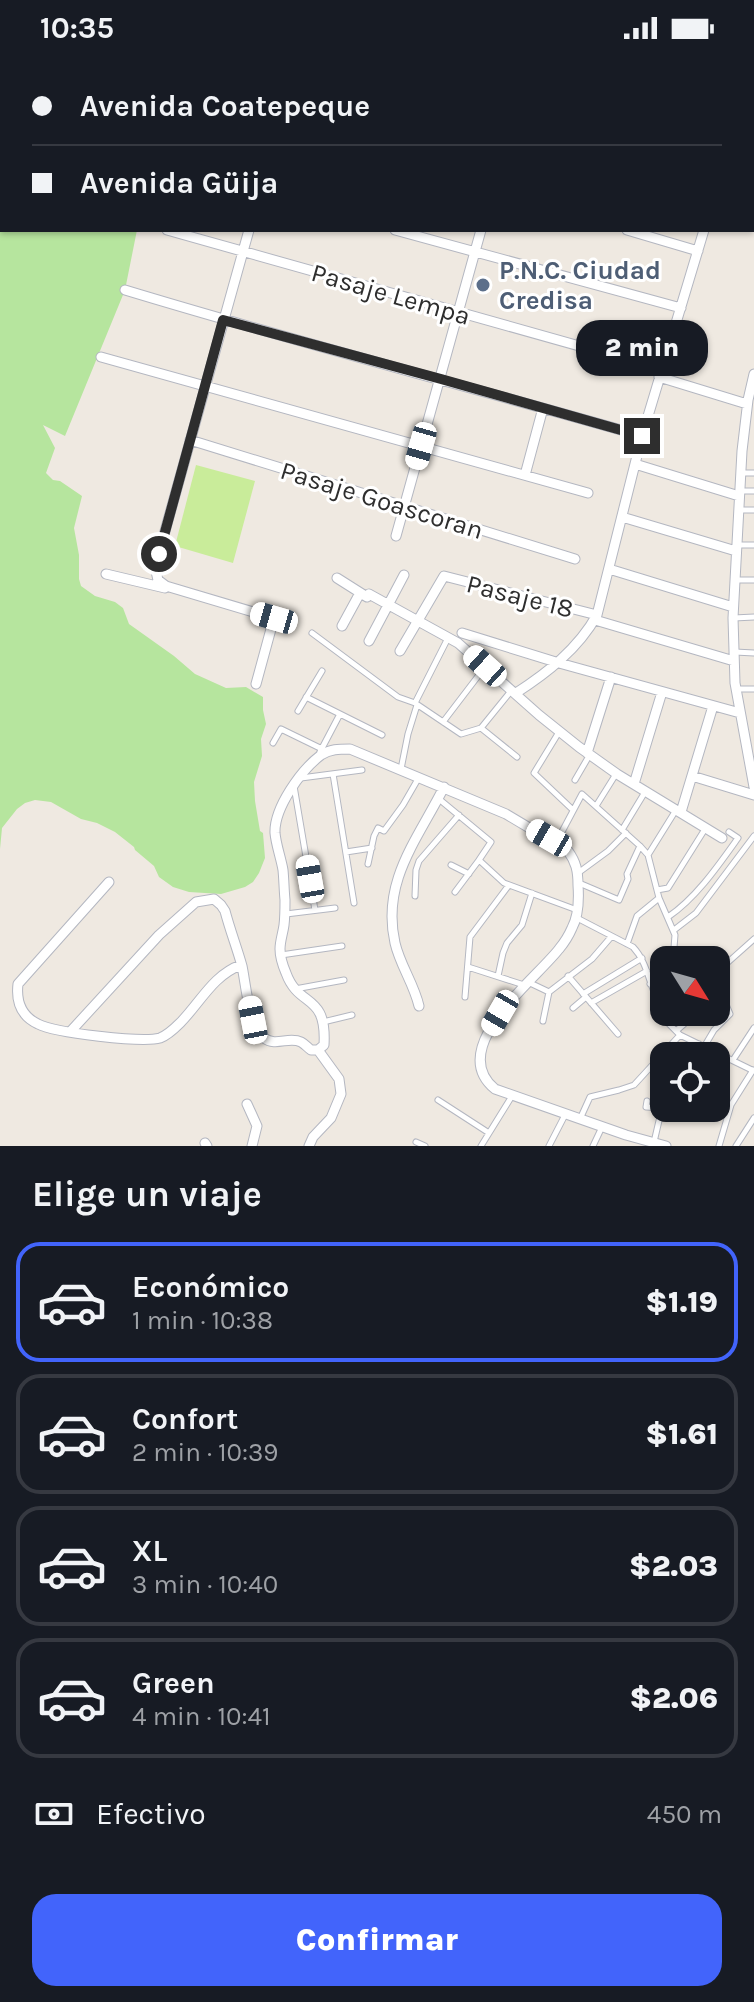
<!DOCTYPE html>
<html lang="es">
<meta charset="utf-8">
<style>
body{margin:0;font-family:Karla,sans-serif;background:#242831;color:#f1f3f6;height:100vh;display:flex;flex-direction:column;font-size:30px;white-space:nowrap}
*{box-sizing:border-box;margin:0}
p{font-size:26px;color:#9ea1a6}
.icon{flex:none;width:44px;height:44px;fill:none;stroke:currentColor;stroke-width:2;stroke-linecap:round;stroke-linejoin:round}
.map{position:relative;height:1090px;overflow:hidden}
.sheet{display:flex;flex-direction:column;background:#171b24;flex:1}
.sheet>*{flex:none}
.hud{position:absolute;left:0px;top:0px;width:754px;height:176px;box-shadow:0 2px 6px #0004;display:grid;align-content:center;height:176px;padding:0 32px;background:#171b24}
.needle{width:52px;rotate:127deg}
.fabs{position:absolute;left:650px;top:890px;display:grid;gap:16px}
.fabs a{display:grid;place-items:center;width:80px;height:80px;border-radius:16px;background:#171b24;box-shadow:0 2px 6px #0004;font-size:40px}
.end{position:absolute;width:36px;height:36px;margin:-18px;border:10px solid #2e2e2e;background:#fff;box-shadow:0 0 0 4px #fff}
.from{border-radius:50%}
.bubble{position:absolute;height:56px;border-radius:24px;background:#171b24;box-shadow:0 2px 6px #0004;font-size:26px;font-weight:800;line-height:56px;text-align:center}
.car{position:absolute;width:24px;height:48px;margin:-24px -12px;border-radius:10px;box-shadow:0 0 6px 2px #0007;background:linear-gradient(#fff 24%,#345 0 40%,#fff 0 76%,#345 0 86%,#fff 0)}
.hud b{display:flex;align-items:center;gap:28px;height:76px;font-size:30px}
.hud b+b{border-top:2px solid #363941}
.hud i{width:20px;height:20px;background:#f1f3f6}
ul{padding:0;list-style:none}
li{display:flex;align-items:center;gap:24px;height:120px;margin:0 16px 12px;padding:0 16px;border:4px solid #363941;border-radius:24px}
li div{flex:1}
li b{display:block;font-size:30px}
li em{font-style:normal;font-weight:800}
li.on{border-color:#4264fb}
li>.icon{width:72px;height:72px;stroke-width:1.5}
h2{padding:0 32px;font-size:36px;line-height:96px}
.pay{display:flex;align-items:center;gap:20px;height:88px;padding:0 32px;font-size:30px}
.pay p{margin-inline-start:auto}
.button{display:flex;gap:16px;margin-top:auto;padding:16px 32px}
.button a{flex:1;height:92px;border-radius:24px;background:#4264fb;color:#fff;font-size:32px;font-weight:800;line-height:92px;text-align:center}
.status{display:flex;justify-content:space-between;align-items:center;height:56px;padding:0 40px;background:#171b24;direction:ltr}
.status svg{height:22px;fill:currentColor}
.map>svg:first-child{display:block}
.green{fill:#b6e59e}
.pitch{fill:#c9ec9a}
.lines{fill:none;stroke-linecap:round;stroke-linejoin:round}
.stream{stroke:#75cff0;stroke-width:3}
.lane-casing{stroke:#b4b7c1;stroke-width:7}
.street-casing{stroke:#b4b7c1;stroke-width:11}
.lane{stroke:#fff;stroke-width:5}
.street{stroke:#fff;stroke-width:9}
.route{stroke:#2e2e2e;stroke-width:10}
.service-dot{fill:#5c6f8a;stroke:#fff;stroke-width:3}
.labels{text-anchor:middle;stroke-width:6;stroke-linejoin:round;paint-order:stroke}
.service-label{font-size:26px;font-weight:bold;fill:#4e5e75;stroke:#fff;text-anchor:start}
.street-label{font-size:26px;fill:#2e2e2e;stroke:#fff}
</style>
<div class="status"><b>10:35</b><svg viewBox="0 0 49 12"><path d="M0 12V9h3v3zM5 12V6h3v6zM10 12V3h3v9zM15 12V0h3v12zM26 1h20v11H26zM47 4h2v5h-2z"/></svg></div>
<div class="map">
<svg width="754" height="1090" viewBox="0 0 754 1090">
<rect width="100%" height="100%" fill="#efe9e1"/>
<path class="green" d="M2,93V174H137L125,234L65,380L43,369L55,392L46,417L53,424L60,425L82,440L74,472L79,499V523L81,530L95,540L115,546L123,552L129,568L174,600L195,618L226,632L246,631L263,641V654L266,668L261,683L262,700L254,726L255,745L260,775L263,777L265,802L259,817L253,826L245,831L221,838L189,836L173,831L159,821L154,810L135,794L134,791L115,776L97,767L81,763L51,746L35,744L25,747L17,753L2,772L0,793V94Z"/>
<path class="pitch" d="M196,409L255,425L233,507L175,490Z"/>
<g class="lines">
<path class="stream" d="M15,2L18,0
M0,17L2,15"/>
<defs>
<path id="lane" d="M742,417H754
M740,435H754
M739,454H754
M737,489H754
M735,524H754
M734,562L754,561
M312,577L398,641L415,647L461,678L481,672
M735,596L754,597
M737,633H754
M511,635L481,672L517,701
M306,641L382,679
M415,647L448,582
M298,655L322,615
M443,666L485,611
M559,676L534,717L573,754
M273,687L281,673L322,693
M320,696L340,658
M401,713L408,678L417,649
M333,718L354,847
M301,722L362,714
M575,724L589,700
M294,730L315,854
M439,743L491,786L479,804L504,827L577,854
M596,750L616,718
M622,774L645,736
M556,787L582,738L640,790L648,799L659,842L675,879L673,904
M346,796L372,792
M648,799L676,754
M368,808L374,780L378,772L384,775L403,749L418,723
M451,809L469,818
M578,817L608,795L626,777
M579,827L619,844L628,823L627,818L640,790
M657,834L668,832L705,773
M455,836L479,804
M415,840L416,814L419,805L459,759
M286,858L335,852
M668,861C696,842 718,810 738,782L729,776
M577,862L633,891C648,907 649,929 659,947
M674,874L696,857L754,780
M627,888L637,860L659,842
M281,899L342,890
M726,908L754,883
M468,911L524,929
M498,920L503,897L507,887L522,869L532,837
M568,920L618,978
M528,926L549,936
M650,928L664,920
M295,933L344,924
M583,938L642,902
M465,941L470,881L509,829
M591,947L647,915
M573,952L586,941
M543,965L549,936L592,903L611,881
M323,966L352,959
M669,968L680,979L754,1015
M676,975L698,956
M704,991L714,974L730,958L721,937L716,941
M687,1000L699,988
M733,1004L754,972
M655,1006L664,1013
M438,1044L489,1077
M647,1045L646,1051L662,1052
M580,1063L590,1041L619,1034L634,1029L680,979
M416,1086L425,1090
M654,1086L662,1052L676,1054L677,1052
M481,1090L512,1040
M549,1090L565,1059
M593,1090L602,1071
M719,1090L731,1049L753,1014
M736,1090L754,1062"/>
<path id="street" d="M477,0L483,2
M708,0L716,2
M301,2V0
M529,2V0
M751,2L752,0
M752,161H754
M167,174L661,313
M249,174L155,511L158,524L166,530L280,564
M395,174L681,252
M627,174L698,195
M125,234C296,286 470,331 642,380
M101,301L588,437
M754,318L748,344L742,395L733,562L735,627L754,731
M659,321L747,348
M190,384L575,503
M635,408L739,440
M525,419L543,352
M622,461L736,495
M396,480L481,174
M609,513L733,551
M106,518L165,532
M337,522L367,541L369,538L458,587L539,659L579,691L617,718L722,782
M595,564L734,605
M342,570L360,537
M462,577L559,607L740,657
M369,585L404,519
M400,595L444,520L597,559
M256,628L274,562
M516,637C547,617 578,593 597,559L642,380L704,174
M587,697L611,621
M692,720L754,739
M634,728L662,636
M681,756L713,650
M109,826L18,928C16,945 21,960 38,968C55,977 143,987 160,982C168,979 174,973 180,967C200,947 213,919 241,909
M419,950C414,928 400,909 395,887C381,825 418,783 444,731
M70,976L159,879L196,846L214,843L221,849L225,855C230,874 237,892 242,910C246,929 249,971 264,982C276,991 289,980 301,986C305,988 308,992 311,994H318
M318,994L324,989C327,936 299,953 286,917C283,910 280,900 280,893C280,885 283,877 284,869C285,861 285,853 285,844C284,834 284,824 283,814C281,802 276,789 275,777C274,752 301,714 321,699C330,693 339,693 350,693L506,758L568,795C576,806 578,815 578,829C579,843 579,859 572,872C569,879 564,887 559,893C535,924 445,992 495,1033L626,1079L666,1090
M247,1048L257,1070L252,1090
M205,1087L207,1090
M309,1090L313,1081L331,1062L341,1038L339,1023L318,994"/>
</defs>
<use href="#lane" class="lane-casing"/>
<use href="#street" class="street-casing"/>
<use href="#lane" class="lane"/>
<use href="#street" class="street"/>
</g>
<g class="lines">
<path class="route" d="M159,498L223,264L441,323L642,380"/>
</g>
<circle class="service-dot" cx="483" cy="229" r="8"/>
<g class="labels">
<g class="service-label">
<text x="499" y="223">P.N.C. Ciudad<tspan x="499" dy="30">Credisa</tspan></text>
</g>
<g class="street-label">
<text transform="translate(391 238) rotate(16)" y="9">Pasaje Lempa</text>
<text transform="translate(382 444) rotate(17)" y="9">Pasaje Goascoran</text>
<text transform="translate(520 540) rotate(14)" y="9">Pasaje 18</text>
</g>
</g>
</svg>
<div class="fabs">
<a><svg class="needle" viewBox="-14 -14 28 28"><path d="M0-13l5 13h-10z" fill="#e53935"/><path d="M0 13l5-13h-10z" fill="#9ea1a6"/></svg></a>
<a><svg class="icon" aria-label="locate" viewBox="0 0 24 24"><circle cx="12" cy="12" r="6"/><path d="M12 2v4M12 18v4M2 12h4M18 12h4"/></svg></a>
</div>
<i class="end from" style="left:159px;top:498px"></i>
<i class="end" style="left:642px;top:380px"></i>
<div class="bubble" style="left:576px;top:264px;width:132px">2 min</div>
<i class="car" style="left:421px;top:390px;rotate:196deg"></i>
<i class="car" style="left:274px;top:562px;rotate:286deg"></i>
<i class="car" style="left:485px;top:610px;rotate:312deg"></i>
<i class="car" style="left:549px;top:782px;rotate:300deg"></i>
<i class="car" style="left:310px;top:823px;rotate:350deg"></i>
<i class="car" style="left:500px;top:957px;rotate:210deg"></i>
<i class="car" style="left:253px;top:964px;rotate:349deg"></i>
<div class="hud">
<b><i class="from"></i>Avenida Coatepeque</b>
<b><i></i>Avenida Güija</b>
</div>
</div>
<section class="sheet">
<h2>Elige un viaje</h2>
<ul>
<li class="on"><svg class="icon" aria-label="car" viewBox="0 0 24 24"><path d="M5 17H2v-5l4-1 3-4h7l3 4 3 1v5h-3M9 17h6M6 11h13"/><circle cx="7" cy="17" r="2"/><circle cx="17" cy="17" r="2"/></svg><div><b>Económico</b><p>1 min · 10:38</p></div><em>$1.19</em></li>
<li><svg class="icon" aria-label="car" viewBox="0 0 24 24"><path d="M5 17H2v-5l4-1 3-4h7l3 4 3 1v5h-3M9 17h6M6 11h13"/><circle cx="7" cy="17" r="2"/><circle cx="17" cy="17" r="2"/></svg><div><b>Confort</b><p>2 min · 10:39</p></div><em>$1.61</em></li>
<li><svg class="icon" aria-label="car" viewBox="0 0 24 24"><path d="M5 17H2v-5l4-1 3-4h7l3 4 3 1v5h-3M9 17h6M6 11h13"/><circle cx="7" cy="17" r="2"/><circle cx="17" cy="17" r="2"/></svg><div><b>XL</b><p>3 min · 10:40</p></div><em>$2.03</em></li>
<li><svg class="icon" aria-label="car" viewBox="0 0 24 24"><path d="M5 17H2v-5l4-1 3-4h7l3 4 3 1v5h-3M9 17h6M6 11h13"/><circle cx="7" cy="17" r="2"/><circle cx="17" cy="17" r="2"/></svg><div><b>Green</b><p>4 min · 10:41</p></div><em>$2.06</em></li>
</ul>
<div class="pay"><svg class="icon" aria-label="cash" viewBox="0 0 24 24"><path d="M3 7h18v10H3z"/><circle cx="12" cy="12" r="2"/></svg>Efectivo<p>450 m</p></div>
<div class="button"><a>Confirmar</a></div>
</section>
